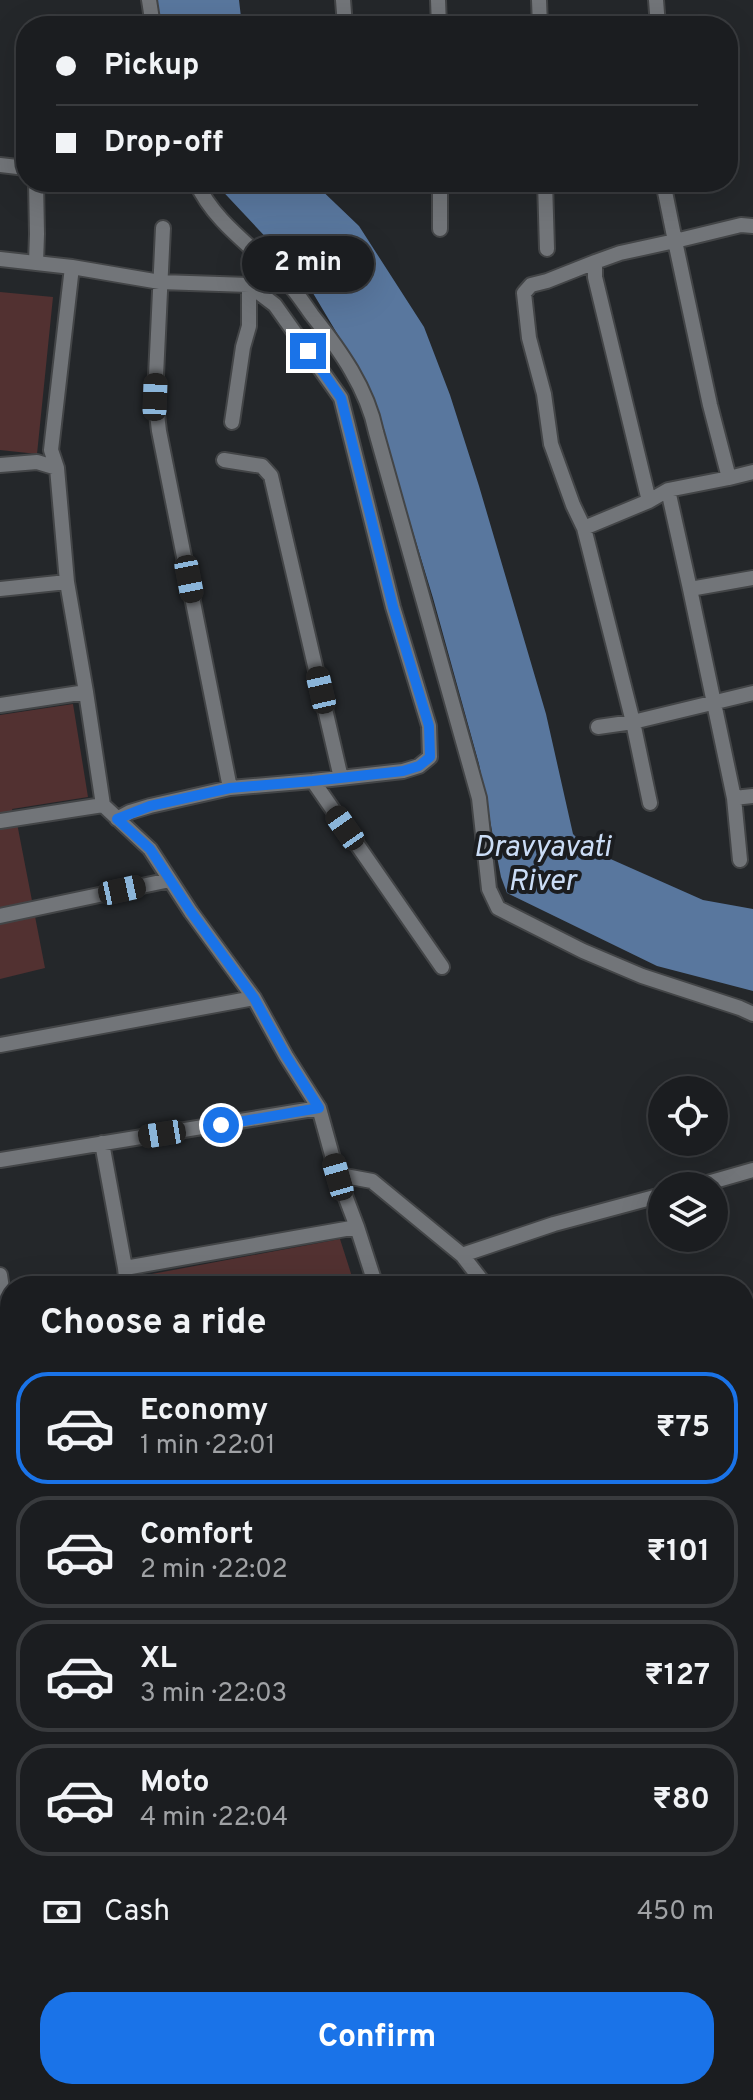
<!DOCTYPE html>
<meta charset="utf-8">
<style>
body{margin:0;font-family:Overpass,sans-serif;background:#242629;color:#f1f3f6;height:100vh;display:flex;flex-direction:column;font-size:30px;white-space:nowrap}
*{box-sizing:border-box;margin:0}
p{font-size:26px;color:#a0a2a5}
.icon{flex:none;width:44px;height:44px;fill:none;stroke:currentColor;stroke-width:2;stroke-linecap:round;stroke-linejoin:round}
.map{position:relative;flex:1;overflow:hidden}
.details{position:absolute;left:0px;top:1276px;width:754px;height:824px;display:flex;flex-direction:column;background:#1b1d20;border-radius:32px 32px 0 0;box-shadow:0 8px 32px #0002,0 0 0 2px #393b3e}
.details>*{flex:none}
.guide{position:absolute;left:16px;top:16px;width:722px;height:176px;border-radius:32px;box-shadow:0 8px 32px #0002,0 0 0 2px #393b3e;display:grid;align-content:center;height:176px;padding:0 40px;background:#1b1d20}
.tools{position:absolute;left:648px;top:1076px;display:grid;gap:16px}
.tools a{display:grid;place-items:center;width:80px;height:80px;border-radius:50%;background:#1b1d20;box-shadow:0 8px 32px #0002,0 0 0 2px #393b3e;font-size:40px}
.end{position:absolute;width:36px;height:36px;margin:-18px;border:10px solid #1a73e8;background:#fff;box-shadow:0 0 0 4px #fff}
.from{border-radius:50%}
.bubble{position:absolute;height:56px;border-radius:28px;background:#1b1d20;box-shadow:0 8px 32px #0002,0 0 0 2px #393b3e;font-size:26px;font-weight:700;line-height:56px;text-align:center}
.car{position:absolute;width:24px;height:48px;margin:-24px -12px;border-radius:10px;box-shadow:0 0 6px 2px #0007;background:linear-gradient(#222 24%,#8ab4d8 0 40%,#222 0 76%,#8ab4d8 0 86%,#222 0)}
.guide b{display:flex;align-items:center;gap:28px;height:76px;font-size:30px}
.guide b+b{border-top:2px solid #393b3e}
.guide i{width:20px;height:20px;background:#f1f3f6}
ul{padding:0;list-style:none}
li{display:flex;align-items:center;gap:24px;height:112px;margin:0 16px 12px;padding:0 24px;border:4px solid #393b3e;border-radius:32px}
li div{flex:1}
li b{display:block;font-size:30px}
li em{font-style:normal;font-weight:700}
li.selected{border-color:#1a73e8}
li>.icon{width:72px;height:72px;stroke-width:1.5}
h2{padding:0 40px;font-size:36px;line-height:96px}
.pay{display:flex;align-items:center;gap:20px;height:88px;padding:0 40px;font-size:30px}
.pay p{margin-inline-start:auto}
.primary-button{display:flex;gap:16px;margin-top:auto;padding:16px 40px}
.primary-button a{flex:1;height:92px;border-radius:32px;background:#1a73e8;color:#fff;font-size:32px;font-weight:700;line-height:92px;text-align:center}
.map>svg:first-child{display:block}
.green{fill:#523131}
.water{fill:#59779e}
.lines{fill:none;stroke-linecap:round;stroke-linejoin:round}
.minor-casing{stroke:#434547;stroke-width:18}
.minor{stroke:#727579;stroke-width:14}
.route{stroke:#1a73e8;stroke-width:10}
.labels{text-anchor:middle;stroke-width:8;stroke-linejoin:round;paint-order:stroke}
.water-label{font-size:30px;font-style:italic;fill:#cbddf6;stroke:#1b1d20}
</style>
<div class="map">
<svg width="753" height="2100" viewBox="0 0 753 2100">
<rect width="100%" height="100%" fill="#24272a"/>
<path class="green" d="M0,292L53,297L37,454L0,450Z
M73,704L88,797L12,809L16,818L45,968L0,979V715Z
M340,1239L355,1286H142L141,1276Z
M10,1708V1780L0,1782V1709Z"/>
<path class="water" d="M157,0H239L242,26H160Z
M214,182H313L359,226L424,327L450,395L479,486L546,714L573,834L588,849L703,900L753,909V991L657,966L507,893L501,877L479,764L433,598L369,387L304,278Z
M753,1923V2016L744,2022V1928Z
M497,2090H632L616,2100H487Z"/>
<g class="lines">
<defs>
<path id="minor" d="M149,0L153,26
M343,0L345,26
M438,0L439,26
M539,0L540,26
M656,0L658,26
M0,165L26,168
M36,182L37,234L36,263
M196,182C215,224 255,248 286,281C296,291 304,304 312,315C340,350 367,388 376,432L479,798L489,889L498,908L583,951L642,976L740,1008L753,1014
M440,182V229
M545,182L547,249
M663,182L675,241L620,253L595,262V277L649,501L668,490L729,478
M753,226L741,225L675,241L710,405L729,478L753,472
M163,228L155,397L159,431L230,788
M0,259L72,267
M595,262L547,281L531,285L524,293L529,338L544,394L551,444L573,505L584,528L649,501
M232,422L243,347L249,326V285
M224,460L262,466L271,476L341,778
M0,465L37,462L57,468L67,582L0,589
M57,468L51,450L72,267L160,282L249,285L275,305L341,398L393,607L429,726L430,757L419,766L403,771L313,781L230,788L150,806L130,812L117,819
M668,490L690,589
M584,528L633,722L650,803
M753,578L690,589L734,798L753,796
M67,582L86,692
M0,705L86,692L103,805
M598,727L633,722L753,693
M313,781L442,967
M734,798L740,860
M0,821L103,805L150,849L191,912L254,998L286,1056L319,1108L0,1160
M0,916L170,880
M0,1045L254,998
M319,1108L338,1177L357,1227L376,1286
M102,1143L125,1268L127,1286
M338,1177L345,1176L372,1181L462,1255L486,1286
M697,1186L753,1170
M462,1255L554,1224L662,1195
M125,1268L357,1227
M0,1275L10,1342
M744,1375L753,1372
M0,1516H10
M744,1550L753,1548
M744,1642L753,1653
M0,1646L10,1644
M744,1929L753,1924
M0,2028L10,2026
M141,2090L142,2100
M282,2090L283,2100
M402,2100L415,2098
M487,2100L500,2090"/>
</defs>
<use href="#minor" class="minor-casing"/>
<use href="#minor" class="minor"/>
</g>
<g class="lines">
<path class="route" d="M221,1125L319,1108L286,1056L254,998L191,912L150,849L117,819L150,806L230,788L313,781L403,771L419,766L430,757L429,726L393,607L341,398L308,351"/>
</g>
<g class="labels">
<g class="water-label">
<text x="542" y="856">Dravyavati<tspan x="542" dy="34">River</tspan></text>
</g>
</g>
</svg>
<div class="tools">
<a><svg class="icon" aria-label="locate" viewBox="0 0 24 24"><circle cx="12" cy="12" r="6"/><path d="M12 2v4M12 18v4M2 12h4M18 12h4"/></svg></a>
<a><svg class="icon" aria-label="layers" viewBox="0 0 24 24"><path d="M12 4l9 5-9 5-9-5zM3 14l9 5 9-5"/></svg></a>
</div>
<i class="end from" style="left:221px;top:1125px"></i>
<i class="end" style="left:308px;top:351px"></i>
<div class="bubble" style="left:242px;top:236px;width:132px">2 min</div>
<i class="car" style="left:155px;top:397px;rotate:2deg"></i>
<i class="car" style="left:189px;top:579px;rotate:169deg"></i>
<i class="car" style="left:321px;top:690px;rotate:347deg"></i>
<i class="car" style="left:345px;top:828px;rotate:325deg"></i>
<i class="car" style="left:122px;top:890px;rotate:78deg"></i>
<i class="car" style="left:162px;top:1134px;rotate:261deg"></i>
<i class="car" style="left:338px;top:1177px;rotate:344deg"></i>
<div class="guide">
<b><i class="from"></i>Pickup</b>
<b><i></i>Drop-off</b>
</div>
<section class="details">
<h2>Choose a ride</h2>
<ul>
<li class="selected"><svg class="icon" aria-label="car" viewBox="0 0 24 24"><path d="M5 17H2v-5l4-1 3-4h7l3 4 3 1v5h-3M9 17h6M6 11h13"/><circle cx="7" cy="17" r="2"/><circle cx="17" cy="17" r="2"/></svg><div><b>Economy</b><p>1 min · 22:01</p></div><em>₹75</em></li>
<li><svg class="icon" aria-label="car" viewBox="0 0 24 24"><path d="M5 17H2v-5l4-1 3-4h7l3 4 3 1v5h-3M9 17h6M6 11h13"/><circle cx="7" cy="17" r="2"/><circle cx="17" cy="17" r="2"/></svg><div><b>Comfort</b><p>2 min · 22:02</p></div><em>₹101</em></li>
<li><svg class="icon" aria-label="car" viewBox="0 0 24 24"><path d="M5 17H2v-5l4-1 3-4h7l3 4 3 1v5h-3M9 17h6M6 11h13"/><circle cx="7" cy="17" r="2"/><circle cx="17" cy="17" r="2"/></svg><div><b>XL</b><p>3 min · 22:03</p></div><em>₹127</em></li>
<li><svg class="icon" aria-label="car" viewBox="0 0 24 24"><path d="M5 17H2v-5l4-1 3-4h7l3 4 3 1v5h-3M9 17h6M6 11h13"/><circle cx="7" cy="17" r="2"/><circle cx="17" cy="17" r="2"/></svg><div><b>Moto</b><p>4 min · 22:04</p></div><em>₹80</em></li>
</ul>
<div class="pay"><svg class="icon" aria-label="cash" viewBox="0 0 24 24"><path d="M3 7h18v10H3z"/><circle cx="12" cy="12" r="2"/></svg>Cash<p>450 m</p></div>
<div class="primary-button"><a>Confirm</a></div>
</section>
</div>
